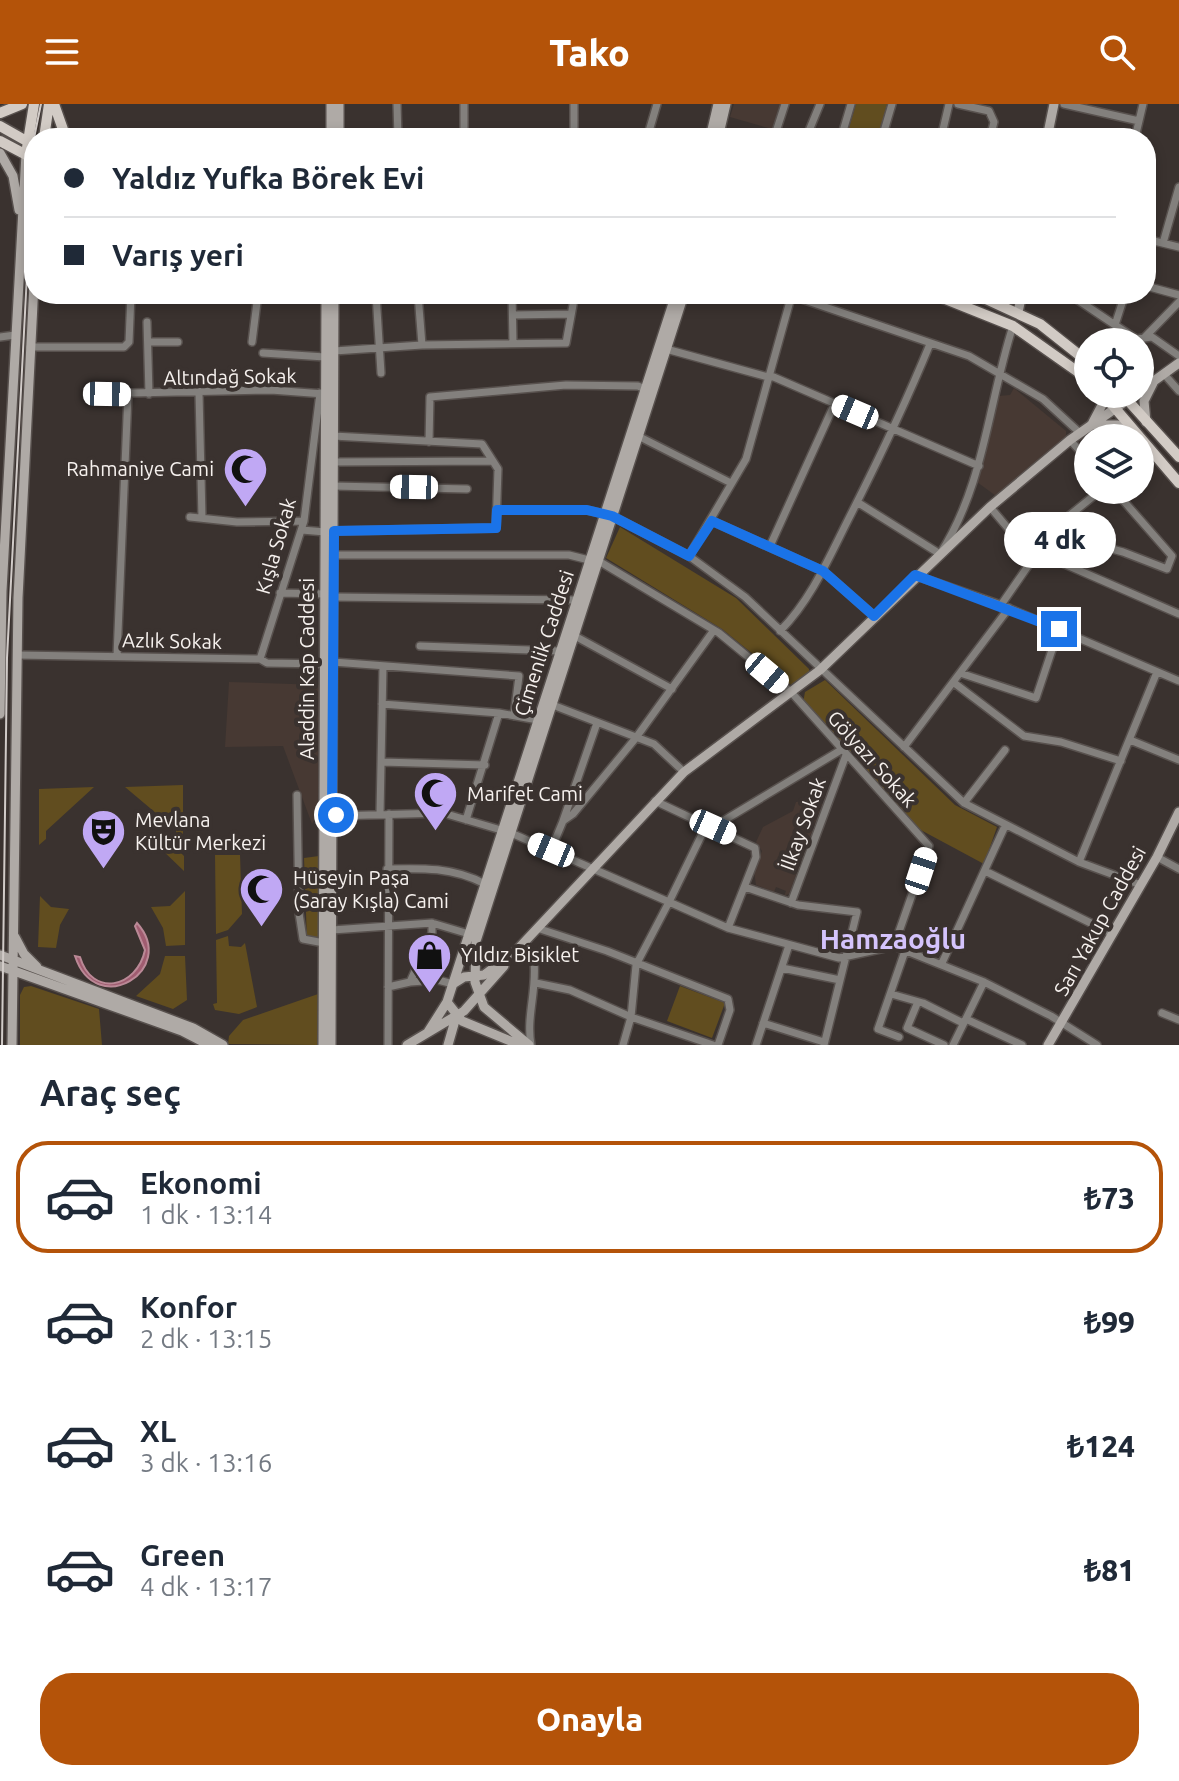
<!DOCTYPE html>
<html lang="tr">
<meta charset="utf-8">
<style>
body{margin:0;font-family:Ubuntu,sans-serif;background:#f6f6f7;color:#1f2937;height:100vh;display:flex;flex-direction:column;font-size:30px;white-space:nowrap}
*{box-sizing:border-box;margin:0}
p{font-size:26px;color:#747a83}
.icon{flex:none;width:44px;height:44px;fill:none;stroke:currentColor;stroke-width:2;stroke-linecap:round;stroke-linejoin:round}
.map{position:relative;height:941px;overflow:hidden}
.drawer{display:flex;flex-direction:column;background:#fff;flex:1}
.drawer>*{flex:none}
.hud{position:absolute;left:24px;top:24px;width:1132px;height:176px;border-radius:32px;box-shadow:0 4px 12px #0003;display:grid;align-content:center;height:176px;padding:0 40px;background:#fff}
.controls{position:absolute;left:1074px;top:224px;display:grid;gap:16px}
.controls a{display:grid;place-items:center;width:80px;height:80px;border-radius:50%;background:#fff;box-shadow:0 4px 12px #0003;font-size:40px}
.end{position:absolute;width:36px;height:36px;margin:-18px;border:10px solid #1a73e8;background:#fff;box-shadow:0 0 0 4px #fff}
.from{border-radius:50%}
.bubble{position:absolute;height:56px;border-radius:28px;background:#fff;box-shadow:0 4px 12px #0003;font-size:26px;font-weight:800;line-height:56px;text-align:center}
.car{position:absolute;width:24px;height:48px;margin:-24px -12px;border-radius:10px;box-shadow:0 0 6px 2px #0007;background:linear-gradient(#fff 24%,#345 0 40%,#fff 0 76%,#345 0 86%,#fff 0)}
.hud b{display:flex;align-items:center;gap:28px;height:76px;font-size:30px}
.hud b+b{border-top:2px solid #e0e1e3}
.hud i{width:20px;height:20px;background:#1f2937}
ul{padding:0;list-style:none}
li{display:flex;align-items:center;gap:24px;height:112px;margin:0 16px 12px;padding:0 24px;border:4px solid transparent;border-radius:32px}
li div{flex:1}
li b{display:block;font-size:30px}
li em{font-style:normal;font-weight:800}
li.active{border-color:#b45309}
li>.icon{width:72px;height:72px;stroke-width:1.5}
h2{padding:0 40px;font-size:36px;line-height:96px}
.primary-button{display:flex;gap:16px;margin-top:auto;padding:16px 40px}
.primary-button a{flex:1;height:92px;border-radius:32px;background:#b45309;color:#fff;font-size:32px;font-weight:800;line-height:92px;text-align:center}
header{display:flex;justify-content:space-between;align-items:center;height:104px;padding:0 40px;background:#b45309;color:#fff;font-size:36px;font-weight:800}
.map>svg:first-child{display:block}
.built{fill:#473933}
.green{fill:#614d1f}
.water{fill:#a05c70;stroke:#ba8996;stroke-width:2}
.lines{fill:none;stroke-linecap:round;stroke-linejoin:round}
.street-casing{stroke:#58514e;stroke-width:10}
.secondary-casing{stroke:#58514e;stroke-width:12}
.primary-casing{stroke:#58514e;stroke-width:13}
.street{stroke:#83807d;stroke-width:7}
.secondary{stroke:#afaaa6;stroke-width:9}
.primary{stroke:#d2cbc5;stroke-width:10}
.tram{stroke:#d1cbc8;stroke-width:2}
.route{stroke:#1a73e8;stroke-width:10}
.labels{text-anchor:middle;stroke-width:8;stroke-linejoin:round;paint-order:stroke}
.street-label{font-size:20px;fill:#f6f1ee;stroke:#3a322f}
.poi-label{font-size:20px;fill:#f6f1ee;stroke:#3a322f;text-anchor:start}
.district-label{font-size:28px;font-weight:bold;fill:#d4c3fc;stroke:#3a322f}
</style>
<header><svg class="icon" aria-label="menu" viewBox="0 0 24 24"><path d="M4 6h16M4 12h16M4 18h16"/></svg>Tako<svg class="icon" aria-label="search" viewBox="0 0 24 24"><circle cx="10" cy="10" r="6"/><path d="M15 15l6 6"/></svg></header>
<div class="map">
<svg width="1179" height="941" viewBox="0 0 1179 941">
<rect width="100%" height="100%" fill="#3a322f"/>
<path class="built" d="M734,0H780L772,25L730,13Z
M1014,284L1066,327V333L996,392L977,378L998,292L1010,291Z
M229,578L322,581L320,707L312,720L283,642L225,643Z
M809,696L822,700L789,790L784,792L786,787L776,783L774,788L756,781L754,767L762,747L756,738L763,723L793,707L796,698Z"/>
<path class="green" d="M856,0H887L878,34H846Z
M620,423L736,494L809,565V569L791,581L722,525L606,454Z
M825,576L955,701L997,723L984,760L917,724L803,599L805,588Z
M183,681V744L176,737V726L125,683Z
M94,683L46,727V735L39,741V685Z
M147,737H169L184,752V767L159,743L152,744Z
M215,751H240L242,810L228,826L216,830Z
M319,752L324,779V836H307L304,754Z
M185,787V841L166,842L163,824L151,803L170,802Z
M40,792L51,803L69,805L60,821L56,844L38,843Z
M228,832L229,842L241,843L245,839L257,903L239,910L215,906L213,900L217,899L216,836Z
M165,852H185L187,896L173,905L136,892L160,870Z
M31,882L99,905L102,941H20V891L24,883Z
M680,882L725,899L712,934L667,917Z
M321,889L318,941L228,940L229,932L243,916Z"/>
<path class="water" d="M137,819C179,866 96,916 75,852L80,853C92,894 137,884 145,846L135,822Z"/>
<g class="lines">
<defs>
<path id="street" d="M397,0L398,34
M464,0V34
M574,0V34
M958,0L989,7L994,18L990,34
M1064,0L1139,17
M883,29L903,34
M143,34H149
M647,34L657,0
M774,34L785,0
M806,34L820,0
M841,34L851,0
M882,34L892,0
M941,34L949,0
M1135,34L1143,0
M1146,135L1179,143
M1163,139L1179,83
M1146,182L1179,191
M376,190L381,269
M418,190L422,241
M487,190V194
M512,190L513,239
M787,190L969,252L1043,295L1080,329
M1069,190L1115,221
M1125,190L1115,221L1136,235L1152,233L1179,252
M513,211L571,210
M147,218L149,290
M0,233L15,231
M1144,234L1179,198
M148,238H178
M252,238L258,190
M30,243H124L129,238L131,190
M666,245L768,273
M334,247L422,241L566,239L575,190
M263,249L325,253
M1164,270L1179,287
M769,271L979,362
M199,289L202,414
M87,290L271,286L324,290
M333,332L482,340L498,365L496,424L334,427
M638,332L729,378
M1070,336L1088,356
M429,338L430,293L566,281L638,282L645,285
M333,358L491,357
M333,382L467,385
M857,398L940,450C985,380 988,299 1013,222
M990,403L1023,442L1179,510
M497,406H587L612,412L689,452L745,493L964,699L1079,758L1141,781
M190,413L237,418L304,417
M712,417L823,467L874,512
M302,426L325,428
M1049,428L1123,448L1167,465L1172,452L1114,386
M770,442L835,299
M1028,445L1101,386
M333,451H569L589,456
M689,452L746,355L792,190
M597,456L719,529L791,588L929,742L894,842L839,854L728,824L669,798L636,861L631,913L623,941
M917,472L1001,501L1179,577
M280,489L326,490
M334,493L576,496
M1001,501L1037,449
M780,527C810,497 828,456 847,418C877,359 905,301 930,240
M573,531L672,585
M420,542L560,547
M17,551L260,555L267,559L326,560
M117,552L128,290
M260,555L304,417L320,289
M333,558L519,572L514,612
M960,569L1036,594L1059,525
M953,578L1024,632L1061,638L1121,657
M382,600L499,609L538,616
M550,600L654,640L684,668
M1130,636L1179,656
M904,643L1009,504
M382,658L485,661
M297,691L299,809L303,835L324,839
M655,697L755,744L756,753L728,824
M964,699L1005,646
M380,710L383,562
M332,712L443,709L501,726
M466,716L499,609
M563,717L597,619
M713,723L841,646
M511,729L669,798L707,720
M551,746L563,717L573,710L635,635L714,526
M1157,753L1179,765
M1079,758L1157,568
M387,765C422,764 453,763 485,780
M985,767L1113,830
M745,783L798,801L857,808L824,941
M791,799L846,651
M432,819V829L410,878L438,876L453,880
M540,825L607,847L728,895L730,906L718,941
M332,826L432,819L469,830
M894,842L984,878L1051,912L1097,941
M516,847L534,858C537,886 526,913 531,941
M942,859L1005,722
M782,864L840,876
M536,879L570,886L631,913L713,941
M388,883L410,878
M891,890L923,899L963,919
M917,900L907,924L944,941
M1162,909L1179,916
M966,915L1022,941
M763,919L824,938
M899,933L878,925L905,847
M388,941L389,710
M756,941L789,841
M953,941L984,878"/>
<path id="secondary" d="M331,0V34
M339,34V0
M710,34L718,0
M718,34L726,0
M1047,34L1054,0
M0,49L13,72L19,106
M1018,208L1022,190
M1140,287L1179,259
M1093,318L1102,301L1100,290
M1146,318L1144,297L1153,279
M1091,321H1118L1134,328
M0,610L2,487L26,50
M15,833L24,850L37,863
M0,851L193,924L223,941
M0,862L182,927L209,941
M453,880L464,873L484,871L516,847L684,668L820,566L990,403L1070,336L1136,290
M447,898L462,917L520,941
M428,928L447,898L676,190
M12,941L18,494L34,180
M323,941L326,190
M331,941L334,190
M407,941L464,907L504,862
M448,941L456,913
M529,941L484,903L475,878L476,837L684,190
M1048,941L1157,753L1179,708"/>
<path id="primary" d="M54,0L66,34
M0,9L22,0
M0,22L30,39
M44,34L49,0
M0,37L34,55
M26,50L34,0
M933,190L1013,222L1088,275
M975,190L1040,220L1088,258
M1103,290L1179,379
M1122,290L1179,353"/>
</defs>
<use href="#street" class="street-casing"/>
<use href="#secondary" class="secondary-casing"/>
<use href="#primary" class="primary-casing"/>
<use href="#street" class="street"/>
<use href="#secondary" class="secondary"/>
<use href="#primary" class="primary"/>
<path class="tram" d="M34,34L41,0
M2,941L7,554L34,36"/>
</g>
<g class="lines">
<path class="route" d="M336,711L332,712L334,427L496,424L497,406H587L612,412L689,452L712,417L823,467L874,512L915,471L1059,525"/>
</g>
<defs>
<symbol id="mosque-pin" viewBox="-11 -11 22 30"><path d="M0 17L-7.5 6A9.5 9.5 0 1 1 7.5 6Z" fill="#c0a8f4" stroke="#3a322f"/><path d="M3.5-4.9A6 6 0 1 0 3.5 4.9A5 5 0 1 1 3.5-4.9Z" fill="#111"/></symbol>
<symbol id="theatre-pin" viewBox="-11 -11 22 30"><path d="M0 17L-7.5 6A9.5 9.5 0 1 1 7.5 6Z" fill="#c0a8f4" stroke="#3a322f"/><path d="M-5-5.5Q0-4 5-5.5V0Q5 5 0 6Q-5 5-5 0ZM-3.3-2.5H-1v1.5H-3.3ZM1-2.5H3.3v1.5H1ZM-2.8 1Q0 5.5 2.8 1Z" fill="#111"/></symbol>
<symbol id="shop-pin" viewBox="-11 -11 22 30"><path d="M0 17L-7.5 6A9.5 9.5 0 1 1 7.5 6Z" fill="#c0a8f4" stroke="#3a322f"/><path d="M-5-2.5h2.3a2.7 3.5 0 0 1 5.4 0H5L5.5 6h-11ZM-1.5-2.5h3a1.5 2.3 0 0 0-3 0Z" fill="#111"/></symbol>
</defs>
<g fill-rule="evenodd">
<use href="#mosque-pin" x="220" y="340" width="51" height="69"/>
<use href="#mosque-pin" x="410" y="664" width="51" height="69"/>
<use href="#theatre-pin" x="78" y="702" width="51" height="69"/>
<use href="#mosque-pin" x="236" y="760" width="51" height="69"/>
<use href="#shop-pin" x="404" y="826" width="51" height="69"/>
</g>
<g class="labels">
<g class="street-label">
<text transform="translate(230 273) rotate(-1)" y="7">Altındağ Sokak</text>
<text transform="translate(276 442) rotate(-74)" y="7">Kışla Sokak</text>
<text transform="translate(172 537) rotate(1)" y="7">Azlık Sokak</text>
<text transform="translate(544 539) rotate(-72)" y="7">Çimenlik Caddesi</text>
<text transform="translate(307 565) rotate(-90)" y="7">Aladdin Kap Caddesi</text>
<text transform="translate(872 655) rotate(48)" y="7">Gölyazı Sokak</text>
<text transform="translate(803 720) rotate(-70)" y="7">İlkay Sokak</text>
<text transform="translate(1100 817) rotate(-61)" y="7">Sarı Yakup Caddesi</text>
</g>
<g class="poi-label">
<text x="214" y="372" text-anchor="end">Rahmaniye Cami</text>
<text x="467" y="697">Marifet Cami</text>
<text x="135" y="723">Mevlana<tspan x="135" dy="23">Kültür Merkezi</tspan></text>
<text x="293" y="781">Hüseyin Paşa<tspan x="293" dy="23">(Saray Kışla) Cami</tspan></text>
<text x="461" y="858">Yıldız Bisiklet</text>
</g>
<g class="district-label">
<text x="893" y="845">Hamzaoğlu</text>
</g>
</g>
</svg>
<div class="controls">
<a><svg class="icon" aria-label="locate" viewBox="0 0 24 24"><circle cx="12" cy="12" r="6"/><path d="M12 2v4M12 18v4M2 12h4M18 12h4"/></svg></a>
<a><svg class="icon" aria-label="layers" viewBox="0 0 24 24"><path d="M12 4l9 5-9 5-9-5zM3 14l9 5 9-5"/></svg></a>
</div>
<i class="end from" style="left:336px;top:711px"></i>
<i class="end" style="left:1059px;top:525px"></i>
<div class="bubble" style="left:1004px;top:408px;width:112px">4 dk</div>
<i class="car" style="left:107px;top:290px;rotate:91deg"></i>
<i class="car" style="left:855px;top:308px;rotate:293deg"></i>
<i class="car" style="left:414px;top:383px;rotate:271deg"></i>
<i class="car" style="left:767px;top:569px;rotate:130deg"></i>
<i class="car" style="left:713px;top:723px;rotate:114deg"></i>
<i class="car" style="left:551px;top:746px;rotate:293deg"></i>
<i class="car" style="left:921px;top:767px;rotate:18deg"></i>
<div class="hud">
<b><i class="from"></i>Yaldız Yufka Börek Evi</b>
<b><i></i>Varış yeri</b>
</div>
</div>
<section class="drawer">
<h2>Araç seç</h2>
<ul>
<li class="active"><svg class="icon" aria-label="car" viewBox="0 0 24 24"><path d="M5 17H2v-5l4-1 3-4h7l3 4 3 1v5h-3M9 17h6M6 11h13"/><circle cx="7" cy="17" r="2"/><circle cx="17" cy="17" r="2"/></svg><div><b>Ekonomi</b><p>1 dk · 13:14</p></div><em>₺73</em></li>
<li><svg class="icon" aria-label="car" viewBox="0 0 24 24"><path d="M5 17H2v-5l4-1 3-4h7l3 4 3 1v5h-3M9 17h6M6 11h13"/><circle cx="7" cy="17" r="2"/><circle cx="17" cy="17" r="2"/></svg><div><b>Konfor</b><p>2 dk · 13:15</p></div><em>₺99</em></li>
<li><svg class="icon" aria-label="car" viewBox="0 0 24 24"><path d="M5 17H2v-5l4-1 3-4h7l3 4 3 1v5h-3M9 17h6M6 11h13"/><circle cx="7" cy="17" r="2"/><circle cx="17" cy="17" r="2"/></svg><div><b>XL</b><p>3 dk · 13:16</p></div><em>₺124</em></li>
<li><svg class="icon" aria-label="car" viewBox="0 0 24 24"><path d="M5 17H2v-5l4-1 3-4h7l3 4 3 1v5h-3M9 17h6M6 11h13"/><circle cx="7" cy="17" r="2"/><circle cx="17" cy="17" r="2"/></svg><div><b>Green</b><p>4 dk · 13:17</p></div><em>₺81</em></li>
</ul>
<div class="primary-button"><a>Onayla</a></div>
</section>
